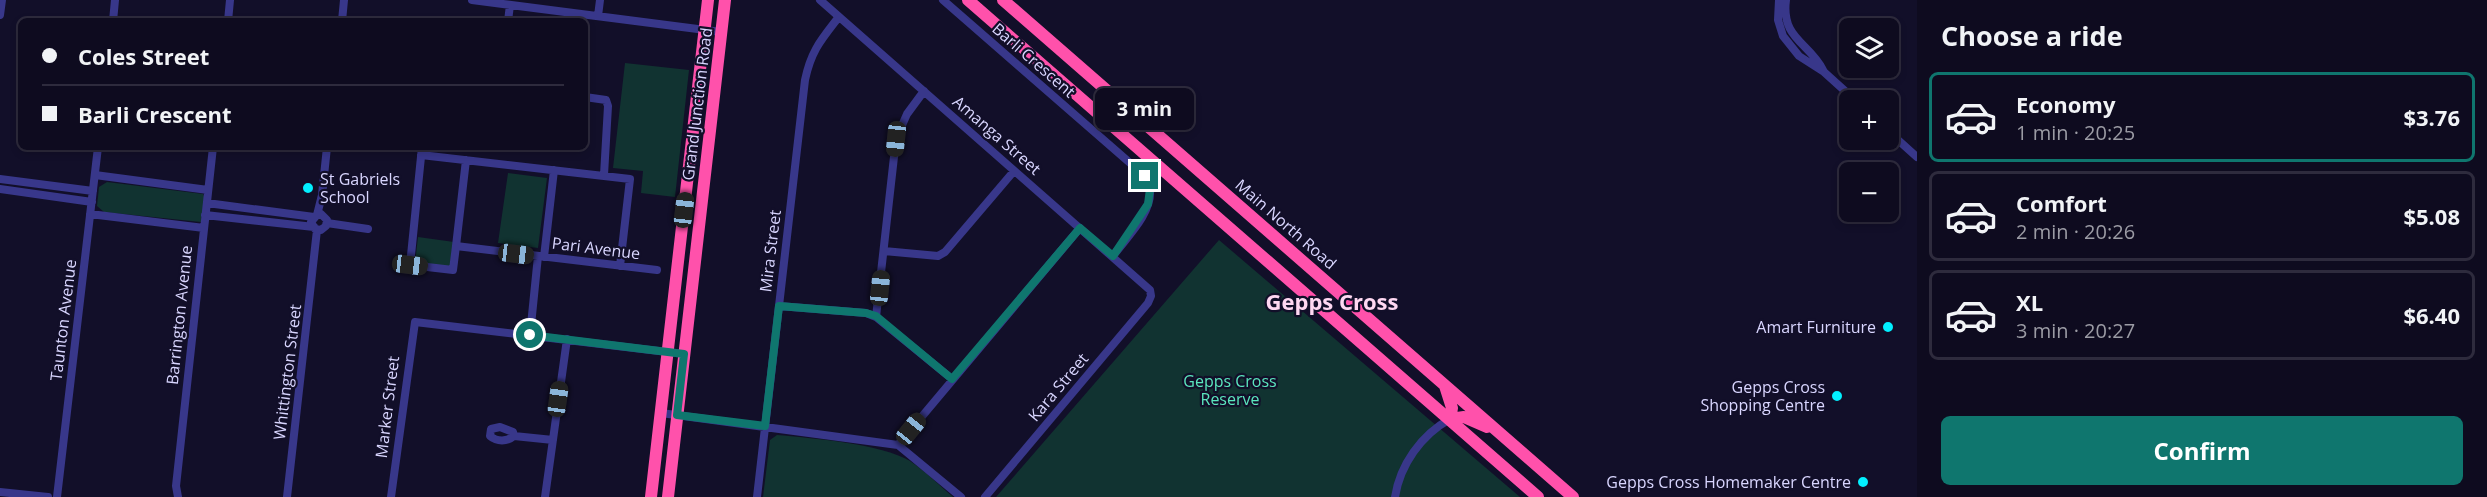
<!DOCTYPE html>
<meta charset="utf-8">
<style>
body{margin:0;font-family:"Open Sans",sans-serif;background:#171428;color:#f1f3f6;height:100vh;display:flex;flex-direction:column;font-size:22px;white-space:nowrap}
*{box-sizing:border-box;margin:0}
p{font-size:20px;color:#9b9ba4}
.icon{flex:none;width:33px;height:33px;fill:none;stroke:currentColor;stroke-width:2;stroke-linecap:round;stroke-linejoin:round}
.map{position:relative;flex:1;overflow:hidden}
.sheet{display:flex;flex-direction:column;background:#0e0b1f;width:570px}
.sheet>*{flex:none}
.banner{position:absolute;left:18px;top:18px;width:570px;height:132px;border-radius:9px;box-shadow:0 3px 9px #0003,0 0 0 2px #2e2b3d;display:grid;align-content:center;height:132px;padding:0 24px;background:#0e0b1f}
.buttons{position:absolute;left:1839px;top:18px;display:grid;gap:12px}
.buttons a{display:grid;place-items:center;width:60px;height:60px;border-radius:9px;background:#0e0b1f;box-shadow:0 3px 9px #0003,0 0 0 2px #2e2b3d;font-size:30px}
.end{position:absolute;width:27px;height:27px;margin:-14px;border:8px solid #0f766e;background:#fff;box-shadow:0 0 0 3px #fff}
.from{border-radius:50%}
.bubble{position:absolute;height:42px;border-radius:9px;background:#0e0b1f;box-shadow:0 3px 9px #0003,0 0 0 2px #2e2b3d;font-size:20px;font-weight:700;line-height:42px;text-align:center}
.car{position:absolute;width:18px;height:36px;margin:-18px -9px;border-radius:8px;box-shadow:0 0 4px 2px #0007;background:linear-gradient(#222 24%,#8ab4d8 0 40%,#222 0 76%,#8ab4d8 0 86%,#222 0)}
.banner b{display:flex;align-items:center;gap:21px;height:57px;font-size:22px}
.banner b+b{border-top:2px solid #2e2b3d}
.banner i{width:15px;height:15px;background:#f1f3f6}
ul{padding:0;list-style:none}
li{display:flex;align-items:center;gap:18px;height:90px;margin:0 12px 9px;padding:0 12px;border:3px solid #2e2b3d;border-radius:9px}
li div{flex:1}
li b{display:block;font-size:22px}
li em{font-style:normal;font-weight:700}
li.active{border-color:#0f766e}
li>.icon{width:54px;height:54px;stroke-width:1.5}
h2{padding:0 24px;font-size:27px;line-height:72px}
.button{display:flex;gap:12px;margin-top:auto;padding:12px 24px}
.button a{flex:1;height:69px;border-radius:9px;background:#0f766e;color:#fff;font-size:24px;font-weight:700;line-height:69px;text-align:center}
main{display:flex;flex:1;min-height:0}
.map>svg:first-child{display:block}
.green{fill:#113331}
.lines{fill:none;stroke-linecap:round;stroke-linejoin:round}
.minor{stroke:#38378a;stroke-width:8}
.highway{stroke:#ff51ab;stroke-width:12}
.route{stroke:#0f766e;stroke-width:8}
.poi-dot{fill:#02efff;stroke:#120f29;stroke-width:2}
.labels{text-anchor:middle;stroke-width:4.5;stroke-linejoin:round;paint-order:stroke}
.street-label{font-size:16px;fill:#d9d6ff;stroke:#120f29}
.poi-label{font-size:16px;fill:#d9d6ff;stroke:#120f29;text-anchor:end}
.park-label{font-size:16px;fill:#5be6be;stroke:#120f29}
.district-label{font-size:22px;font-weight:bold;fill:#ffd8f2;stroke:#120f29}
</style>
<main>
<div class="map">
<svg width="1917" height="497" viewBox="0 0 1917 497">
<rect width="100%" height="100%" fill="#120f29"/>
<path class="green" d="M625,63L689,70L675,197L641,193L643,171L613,168Z
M508,173L547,178L538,248L498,243Z
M107,182L203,194L205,199L201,222L104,212L97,206L99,187Z
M418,237L454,242L451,267L415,263Z
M1219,240L1520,497H996Z
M777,435C811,438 882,444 910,461C925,471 939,485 953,497H763L770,440Z"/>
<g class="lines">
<path class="minor" d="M472,0L721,32
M820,0L1150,290L1151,296L1148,303L985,497
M943,0L1145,176C1147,180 1150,186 1150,190C1152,214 1126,238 1113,256
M1779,0L1778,20L1783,36L1799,56L1824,72L1855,100
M1786,0C1781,39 1809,42 1823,70
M0,15L2,0
M598,16L600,0
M113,21L115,0
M228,21L230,0
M342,21L344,0
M508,21L510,5
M585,97L606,100L608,106L604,175
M1888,131L1917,157
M422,147L410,265L453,270L456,246L657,270
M421,155L630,179L620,266
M95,175L208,190
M0,179L93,191
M0,189L92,202
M207,203L314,217
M90,214L204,228
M205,215L314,227
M317,215L321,214L327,220L326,226L321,230L315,229L311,222L317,215L322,195L327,147
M327,223L368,229
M456,246L466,160
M884,251L938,256L945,252L1014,171
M544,257L554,170
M779,306L866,313L876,317L952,379
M876,317L896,139L907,114L924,91
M530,335L538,256
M661,413L898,445L961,497
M514,436L513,432L500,427L491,429L490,436C497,442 507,442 514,436L553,440
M898,445L1080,228
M0,492L48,497
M57,497L98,147
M178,497L176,486L213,147
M287,497L317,230
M391,497L415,322L684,354
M545,497L567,339
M757,497L805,80C811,51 821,40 838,18
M1395,497C1400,465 1421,435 1450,419"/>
<path class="highway" d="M968,0L1538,497
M1003,0L1573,497
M1445,386L1452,408L1450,419
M1450,419L1464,417L1487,427
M651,497L708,0
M668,497L725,0"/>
</g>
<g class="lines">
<path class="route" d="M530,335L684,354L677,415L765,426L779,306L866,313L876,316L952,379L1080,228L1113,256L1148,204L1150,189L1145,176"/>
</g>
<g class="poi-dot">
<circle cx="308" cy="188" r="6"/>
<circle cx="1888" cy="327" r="6"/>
<circle cx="1837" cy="396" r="6"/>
<circle cx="1863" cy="482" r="6"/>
</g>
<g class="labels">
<g class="street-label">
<text transform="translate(1034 60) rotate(41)" y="6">Barli Crescent</text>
<text transform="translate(697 104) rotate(-83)" y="6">Grand Junction Road</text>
<text transform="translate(997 135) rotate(41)" y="6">Amanga Street</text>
<text transform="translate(1286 224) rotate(41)" y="6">Main North Road</text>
<text transform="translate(596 248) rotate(7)" y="6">Pari Avenue</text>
<text transform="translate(770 251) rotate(-83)" y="6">Mira Street</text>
<text transform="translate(179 315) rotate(-84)" y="6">Barrington Avenue</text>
<text transform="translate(63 320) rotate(-83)" y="6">Taunton Avenue</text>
<text transform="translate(287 372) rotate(-83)" y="6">Whittington Street</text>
<text transform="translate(1058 387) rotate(-50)" y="6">Kara Street</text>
<text transform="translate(387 407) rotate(-83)" y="6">Marker Street</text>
</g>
<g class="poi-label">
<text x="320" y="185" text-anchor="start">St Gabriels<tspan x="320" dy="18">School</tspan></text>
<text x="1876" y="333">Amart Furniture</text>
<text x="1825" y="393">Gepps Cross<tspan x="1825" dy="18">Shopping Centre</tspan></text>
<text x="1851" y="488">Gepps Cross Homemaker Centre</text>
</g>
<g class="park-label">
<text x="1230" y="387">Gepps Cross<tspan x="1230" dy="18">Reserve</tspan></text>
</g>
<g class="district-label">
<text x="1332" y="310">Gepps Cross</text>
</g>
</g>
</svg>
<div class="buttons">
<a><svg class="icon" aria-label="layers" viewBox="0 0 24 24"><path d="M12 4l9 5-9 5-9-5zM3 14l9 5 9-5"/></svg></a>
<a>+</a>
<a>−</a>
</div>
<i class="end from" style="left:530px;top:335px"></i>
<i class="end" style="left:1145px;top:176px"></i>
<div class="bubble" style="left:1095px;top:88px;width:99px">3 min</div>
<i class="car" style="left:896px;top:139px;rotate:186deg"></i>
<i class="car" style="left:684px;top:210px;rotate:7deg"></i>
<i class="car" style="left:516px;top:254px;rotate:97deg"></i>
<i class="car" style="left:410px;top:265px;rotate:97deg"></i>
<i class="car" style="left:880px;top:288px;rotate:6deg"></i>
<i class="car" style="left:558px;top:399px;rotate:8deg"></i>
<i class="car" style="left:911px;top:429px;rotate:39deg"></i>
<div class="banner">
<b><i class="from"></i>Coles Street</b>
<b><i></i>Barli Crescent</b>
</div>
</div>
<section class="sheet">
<h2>Choose a ride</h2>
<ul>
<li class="active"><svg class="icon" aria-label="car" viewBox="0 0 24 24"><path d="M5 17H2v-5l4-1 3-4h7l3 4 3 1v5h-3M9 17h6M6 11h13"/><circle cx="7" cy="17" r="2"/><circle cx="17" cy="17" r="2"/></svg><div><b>Economy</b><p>1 min · 20:25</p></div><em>$3.76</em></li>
<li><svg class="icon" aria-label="car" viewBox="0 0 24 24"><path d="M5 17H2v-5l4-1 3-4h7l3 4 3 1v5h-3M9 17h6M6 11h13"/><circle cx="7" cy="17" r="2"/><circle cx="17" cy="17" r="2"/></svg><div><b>Comfort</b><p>2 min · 20:26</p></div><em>$5.08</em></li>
<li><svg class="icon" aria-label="car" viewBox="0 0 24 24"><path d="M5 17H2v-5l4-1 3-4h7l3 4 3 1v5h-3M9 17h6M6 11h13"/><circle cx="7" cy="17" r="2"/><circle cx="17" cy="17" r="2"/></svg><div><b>XL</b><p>3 min · 20:27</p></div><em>$6.40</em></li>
</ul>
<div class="button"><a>Confirm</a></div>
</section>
</main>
